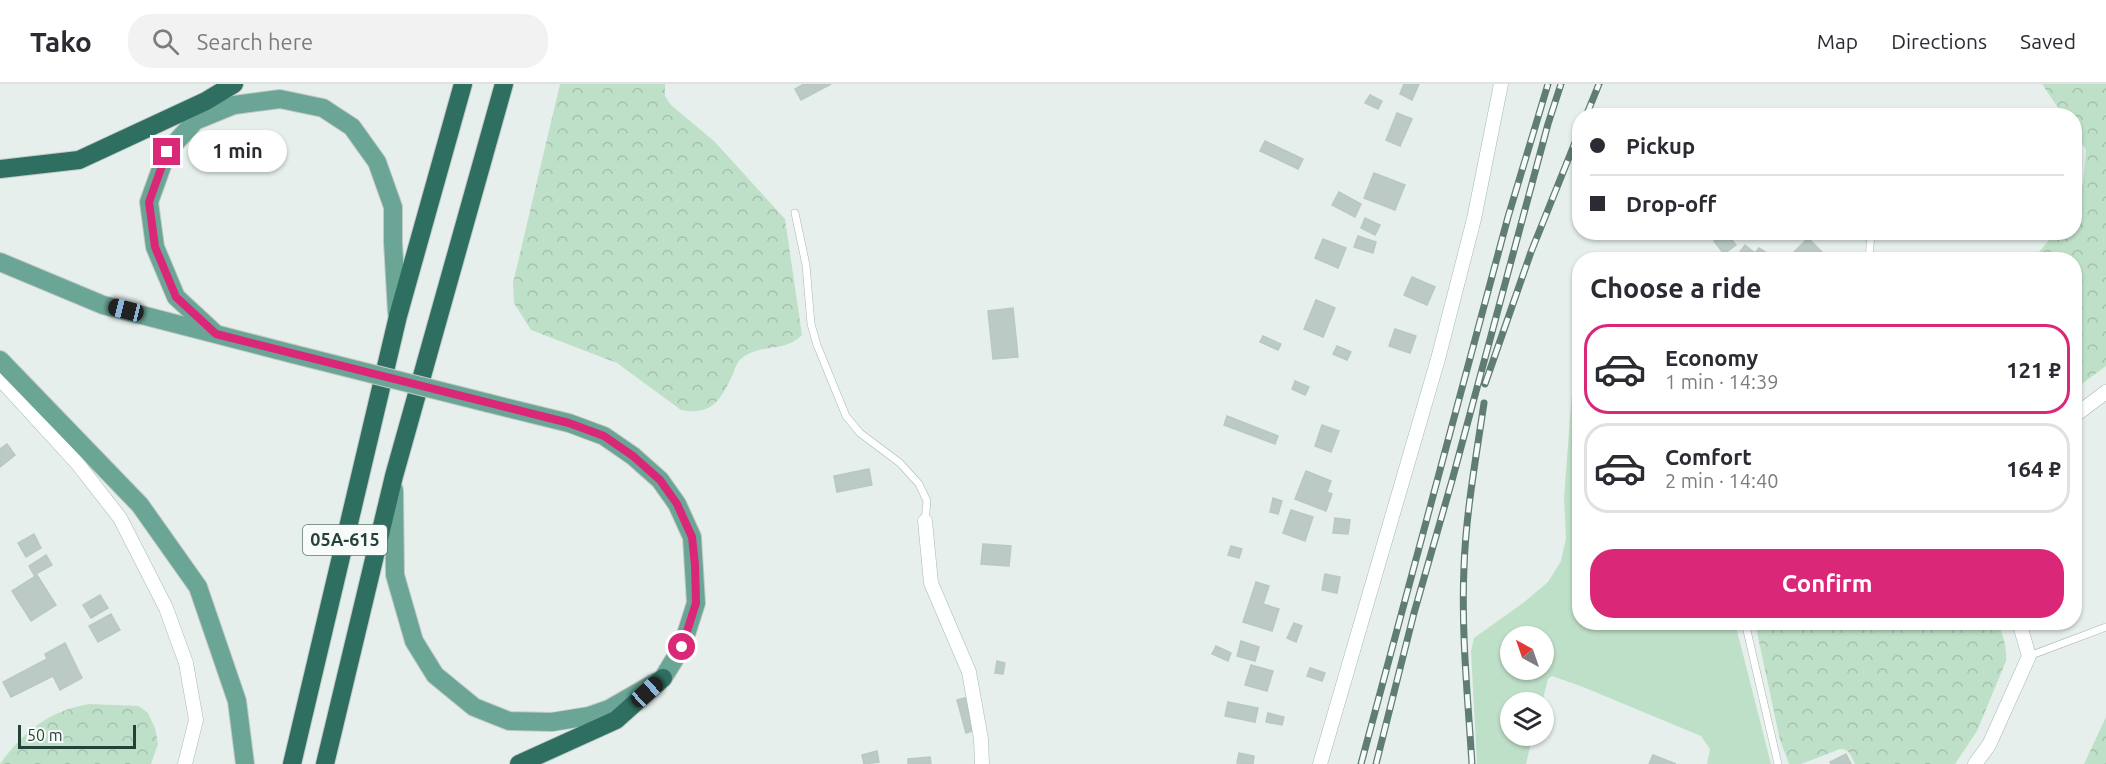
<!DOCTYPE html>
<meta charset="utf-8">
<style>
body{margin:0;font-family:Ubuntu,sans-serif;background:#f2f2f3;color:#2b2b33;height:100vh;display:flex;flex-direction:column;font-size:22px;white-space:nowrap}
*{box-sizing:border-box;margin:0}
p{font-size:20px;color:#7c7c81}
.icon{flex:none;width:33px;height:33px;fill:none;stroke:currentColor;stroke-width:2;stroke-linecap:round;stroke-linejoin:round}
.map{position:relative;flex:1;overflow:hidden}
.details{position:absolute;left:1572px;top:168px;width:510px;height:378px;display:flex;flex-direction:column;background:#fff;border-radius:24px;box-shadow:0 2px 4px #0004}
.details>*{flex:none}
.top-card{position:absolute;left:1572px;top:24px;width:510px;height:132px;border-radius:24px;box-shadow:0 2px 4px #0004;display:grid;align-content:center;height:132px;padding:0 18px;background:#fff}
.needle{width:39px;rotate:320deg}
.controls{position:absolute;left:1500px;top:542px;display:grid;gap:12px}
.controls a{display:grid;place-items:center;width:54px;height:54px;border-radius:50%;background:#fff;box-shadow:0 2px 4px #0004;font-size:30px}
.scale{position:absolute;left:18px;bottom:15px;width:118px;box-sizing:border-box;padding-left:6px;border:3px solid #24423a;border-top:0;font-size:16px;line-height:21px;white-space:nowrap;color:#24423a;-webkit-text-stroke:4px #f7fbf9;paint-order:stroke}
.end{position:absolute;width:27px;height:27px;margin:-14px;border:8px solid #db2777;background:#fff;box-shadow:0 0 0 3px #fff}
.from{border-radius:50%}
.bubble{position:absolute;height:42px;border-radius:21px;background:#fff;box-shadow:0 2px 4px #0004;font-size:20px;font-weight:700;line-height:42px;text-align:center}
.car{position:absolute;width:18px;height:36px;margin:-18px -9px;border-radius:8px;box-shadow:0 0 4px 2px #0007;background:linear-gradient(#222 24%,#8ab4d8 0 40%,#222 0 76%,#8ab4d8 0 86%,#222 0)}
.top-card b{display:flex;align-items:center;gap:21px;height:57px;font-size:22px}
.top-card b+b{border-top:2px solid #e1e1e2}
.top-card i{width:15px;height:15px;background:#2b2b33}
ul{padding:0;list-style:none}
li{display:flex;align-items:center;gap:18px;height:90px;margin:0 12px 9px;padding:0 6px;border:3px solid #e1e1e2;border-radius:24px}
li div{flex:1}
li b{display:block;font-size:22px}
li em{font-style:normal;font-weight:700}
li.active{border-color:#db2777}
li>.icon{width:54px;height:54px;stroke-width:1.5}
h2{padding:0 18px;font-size:27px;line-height:72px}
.button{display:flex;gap:12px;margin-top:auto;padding:12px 18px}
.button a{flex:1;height:69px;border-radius:24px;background:#db2777;color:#fff;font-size:24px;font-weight:700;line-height:69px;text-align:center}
header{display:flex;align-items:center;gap:36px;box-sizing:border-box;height:84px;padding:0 30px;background:#fff;border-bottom:2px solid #e1e1e2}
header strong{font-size:28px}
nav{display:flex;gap:33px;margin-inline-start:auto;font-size:21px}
.search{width:420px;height:54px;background:#f2f2f3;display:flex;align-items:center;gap:15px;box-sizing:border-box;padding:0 21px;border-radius:24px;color:#7c7c81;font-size:22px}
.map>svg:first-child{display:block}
.grass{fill:#bfe0c8;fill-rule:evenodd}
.forest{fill:url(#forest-crowns)}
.building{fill:#bbcac4;stroke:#b8c9c2;stroke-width:1.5}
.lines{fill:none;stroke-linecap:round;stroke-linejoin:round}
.lane-casing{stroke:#a8b8b2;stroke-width:8}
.street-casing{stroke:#a8b8b2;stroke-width:15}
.primary-casing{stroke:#c2cac8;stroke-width:20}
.highway-casing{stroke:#c2cac8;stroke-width:20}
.lane{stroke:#fff;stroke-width:7}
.street{stroke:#fff;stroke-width:14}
.primary{stroke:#6aa596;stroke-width:18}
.highway{stroke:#2f6f62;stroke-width:18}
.rail-casing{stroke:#5f7d75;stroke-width:7}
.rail{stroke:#f7fbf9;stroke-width:4.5;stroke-dasharray:14;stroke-linecap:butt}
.primary-bridge-casing{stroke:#c2cac8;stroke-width:20;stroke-linecap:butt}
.primary-bridge{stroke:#6aa596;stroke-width:18}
.route{stroke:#db2777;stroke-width:8}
.labels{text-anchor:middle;stroke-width:6;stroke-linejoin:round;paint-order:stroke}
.shield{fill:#f7fbf9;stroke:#637a73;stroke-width:1.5}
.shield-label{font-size:18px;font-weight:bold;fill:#24423a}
</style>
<header>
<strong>Tako</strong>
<div class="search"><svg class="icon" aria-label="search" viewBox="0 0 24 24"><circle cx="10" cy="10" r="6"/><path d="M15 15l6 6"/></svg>Search here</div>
<nav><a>Map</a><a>Directions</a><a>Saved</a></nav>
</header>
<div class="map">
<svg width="2106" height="680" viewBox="0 0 2106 680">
<defs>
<pattern id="forest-crowns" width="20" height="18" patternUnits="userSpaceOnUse" patternTransform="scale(1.5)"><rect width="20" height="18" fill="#bfe0c8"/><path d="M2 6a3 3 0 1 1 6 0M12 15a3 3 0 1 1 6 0" fill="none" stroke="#a4c1ad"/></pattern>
</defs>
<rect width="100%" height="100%" fill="#e6efeb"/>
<path class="grass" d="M1579,259L1580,538L1735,539L1771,680H1707L1710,665L1701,652L1583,603L1552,592L1548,595L1542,618H1510V651H1533L1526,680H1477L1471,567L1474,554L1523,519L1548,498L1561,477L1566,454L1564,414L1575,269ZM1510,552H1544V585H1510Z"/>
<path class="forest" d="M560,0H665V12L671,21L715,58L785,135L802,251C784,269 762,259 742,274C737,278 735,284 733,290C721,315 713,332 681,326L617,279L531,246L514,219L513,199Z
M2042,0H2106V282L2075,305L2074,176L2033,175L2055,149L2074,148L2075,114L2083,99L2086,66L2075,49L2074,32L2063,31Z
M1755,539H1998C2003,551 2007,563 2006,577L1977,647L1955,680H1855C1851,672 1850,665 1840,665L1801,680H1789L1780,656Z
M89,620L139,622L148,629L155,644L158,660L151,680H0C24,647 49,627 89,620Z
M2106,633V680H2084Z"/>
<path class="building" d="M804,0H831L801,16L795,5Z
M1404,0H1419L1412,16L1400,10Z
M1370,11L1382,17L1378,25L1365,19Z
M1397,29L1412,35L1400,62L1386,56Z
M1265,57L1303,75L1298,85L1260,67Z
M1374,89L1405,101L1395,126L1364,114Z
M1339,108L1361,120L1355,133L1332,121Z
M1365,134L1380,141L1375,151L1361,144Z
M1725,148L1736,161L1724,170L1714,157Z
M1358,152L1376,158L1373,169L1354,163Z
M1808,154L1828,174L1786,176Z
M1323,155L1346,164L1338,184L1315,174Z
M1745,161L1755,169L1759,164L1770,171L1766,176H1734Z
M1412,193L1435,203L1427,221L1404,211Z
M1316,216L1335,224L1323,253L1304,245Z
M1013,224L1018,273L993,275L988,227Z
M1395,245L1416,252L1410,269L1389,262Z
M1263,252L1281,260L1278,266L1260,258Z
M1337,262L1351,268L1347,276L1333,270Z
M1295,297L1309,303L1305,311L1292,305Z
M1227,332L1278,352L1275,360L1224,341Z
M1322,341L1339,347L1331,368L1315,362Z
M7,360L15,371L0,383V365Z
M869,385L872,401L837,408L834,392Z
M1306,387L1331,397L1327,408L1332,410L1326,427L1295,415Z
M1273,414L1282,417L1278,430L1270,428Z
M1291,426L1313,433L1305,457L1283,449Z
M1335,434L1350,436L1348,450L1333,449Z
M34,450L41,464L26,473L18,459Z
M983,460L1011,462L1009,482L981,480Z
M1231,462L1242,465L1239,474L1228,471Z
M46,471L52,481L34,491L29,482Z
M1325,490L1340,493L1337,509L1322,506Z
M37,491L56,521L31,537L12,507Z
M1256,498L1269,502L1263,520L1279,525L1272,547L1243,538Z
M100,511L108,524L91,534L83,521Z
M111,530L120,546L98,558L89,542Z
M1294,539L1302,542L1296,558L1287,554Z
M1241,557L1259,563L1255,577L1237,572Z
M65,559L82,594L60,606L53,592L11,613L3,598L47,575L45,570Z
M1216,562L1231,569L1228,577L1212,570Z
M997,577L1005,579L1003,590L995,589Z
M1251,581L1273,587L1267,607L1245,601Z
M1310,584L1325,589L1322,597L1307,592Z
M965,614L975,646L966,649L957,616Z
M1228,618L1258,624L1255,638L1225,632Z
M1268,629L1284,633L1282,641L1266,638Z
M877,667L879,678L864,680L862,671Z
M1239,669L1254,672L1253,680L1237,679Z
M1846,670L1851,680H1831L1830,678Z
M1653,671L1676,680H1649Z
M930,673L931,680H908V675Z"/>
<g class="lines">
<defs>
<path id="lane" d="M795,129L806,181L811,240L817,261L846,332L860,349L900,379L919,400L927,417L925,437
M1869,176L1871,148
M1745,538L1778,680
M2029,572L2106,543"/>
<path id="street" d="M0,295L77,379L120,434L166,524L186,579L196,636L185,680
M2074,332L2106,308
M925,437L931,499L969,588L981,655L982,680
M1320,680L1438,275L1474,135L1501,0
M1975,680L1989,661L2029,572L2019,538"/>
<path id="primary" d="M0,178L103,221L293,270
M216,250L176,213L155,163L149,118L167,68L195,37L234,21L280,15L323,24L352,43L377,78L393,123V158L397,229
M0,276L140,421L198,503L237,617L245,680
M394,406L395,491L414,557L435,591L474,623L509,637L552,638L589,632L609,625L663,594L682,563L696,519L692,453L677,420L660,396L633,372L604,352L569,339L488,319"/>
<path id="highway" d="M0,85L79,76L206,17L234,0
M292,680L398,232L463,0
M325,680L394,392L504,0
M519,680L616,636L663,594"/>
</defs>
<use href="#lane" class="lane-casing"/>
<use href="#street" class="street-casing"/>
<use href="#primary" class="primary-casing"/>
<use href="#highway" class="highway-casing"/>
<use href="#lane" class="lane"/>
<use href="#street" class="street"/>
<use href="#primary" class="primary"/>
<use href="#highway" class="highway"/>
<defs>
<path id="rail" d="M1586,32L1599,0
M1485,300L1531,168L1580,46
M1361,680L1508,133L1548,0
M1376,680L1414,529L1453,393L1548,40L1561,0
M1472,680C1468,615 1461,549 1464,483C1466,428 1476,374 1484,319"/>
</defs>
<use href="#rail" class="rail-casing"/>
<use href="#rail" class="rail"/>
<defs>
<path id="primary-bridge" d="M293,270L488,319"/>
</defs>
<use href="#primary-bridge" class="primary-bridge-casing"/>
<use href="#primary-bridge" class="primary-bridge"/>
</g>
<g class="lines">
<path class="route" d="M167,68L149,118L155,163L176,213L216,250L569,339L604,352L633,372L660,396L677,420L692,453L695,481L696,519L682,563"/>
</g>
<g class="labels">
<rect class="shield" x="303" y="441" width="84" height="30" rx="4.5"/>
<g class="shield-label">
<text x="345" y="462">05А-615</text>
</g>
</g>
</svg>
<div class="controls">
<a><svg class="needle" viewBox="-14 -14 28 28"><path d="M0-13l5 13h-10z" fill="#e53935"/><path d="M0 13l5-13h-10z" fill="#7c7c81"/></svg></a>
<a><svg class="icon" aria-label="layers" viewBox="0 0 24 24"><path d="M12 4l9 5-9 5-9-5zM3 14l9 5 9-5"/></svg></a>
</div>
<div class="scale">50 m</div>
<i class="end from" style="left:682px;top:563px"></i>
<i class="end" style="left:167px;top:68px"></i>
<div class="bubble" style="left:188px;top:46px;width:99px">1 min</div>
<i class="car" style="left:126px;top:226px;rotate:284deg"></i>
<i class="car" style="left:647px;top:608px;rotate:48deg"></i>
<div class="top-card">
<b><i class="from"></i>Pickup</b>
<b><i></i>Drop-off</b>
</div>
<section class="details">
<h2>Choose a ride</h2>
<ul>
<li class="active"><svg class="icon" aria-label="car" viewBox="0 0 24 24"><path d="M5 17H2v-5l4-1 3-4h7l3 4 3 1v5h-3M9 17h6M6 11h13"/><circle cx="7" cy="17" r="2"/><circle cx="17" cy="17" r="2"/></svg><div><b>Economy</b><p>1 min · 14:39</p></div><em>121 ₽</em></li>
<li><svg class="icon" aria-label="car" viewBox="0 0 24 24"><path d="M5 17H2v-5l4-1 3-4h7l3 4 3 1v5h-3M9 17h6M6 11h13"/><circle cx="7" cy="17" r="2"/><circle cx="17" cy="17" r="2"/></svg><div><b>Comfort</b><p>2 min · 14:40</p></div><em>164 ₽</em></li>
</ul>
<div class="button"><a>Confirm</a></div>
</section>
</div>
